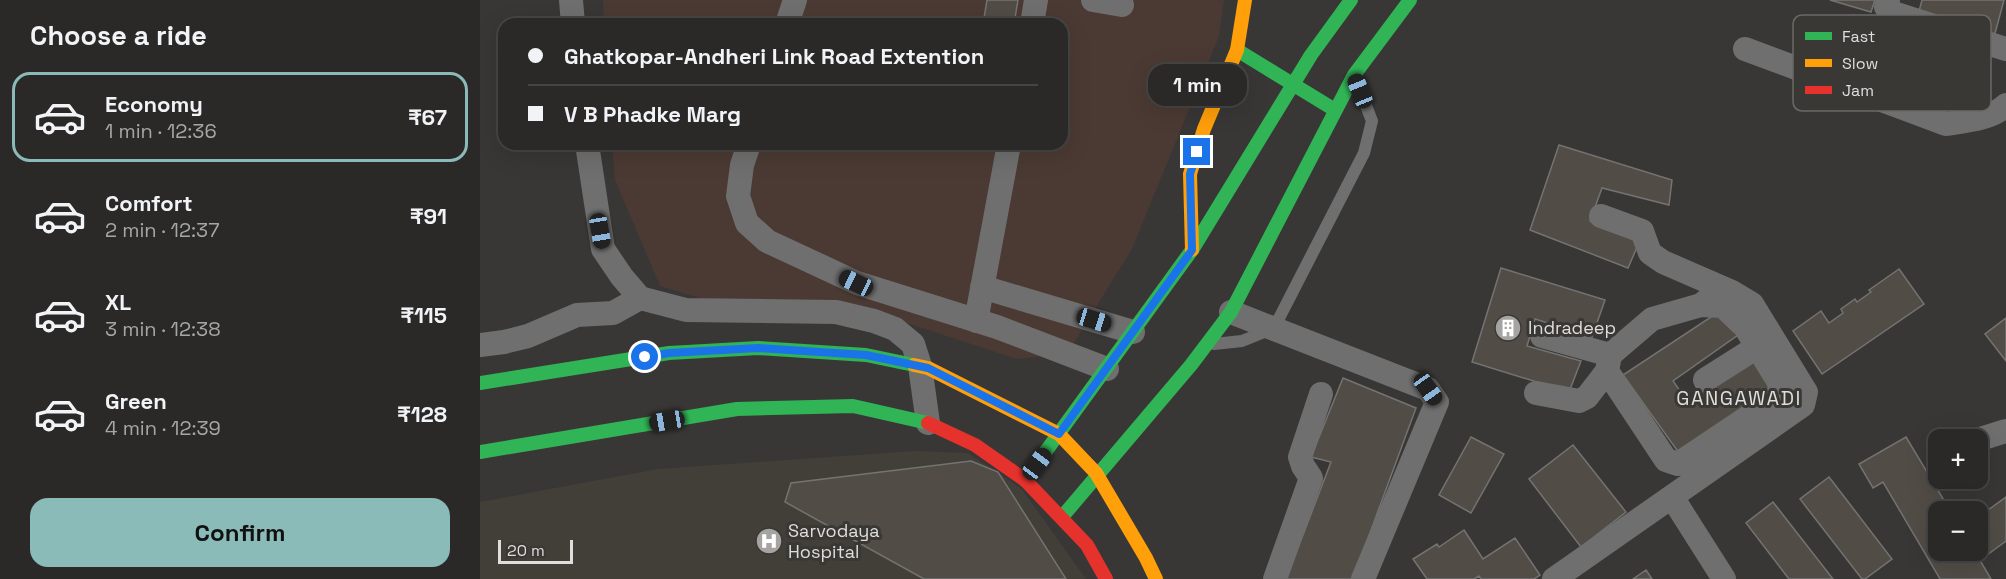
<!DOCTYPE html>
<meta charset="utf-8">
<style>
body{margin:0;font-family:"Space Grotesk",sans-serif;background:#363534;color:#f1f3f6;height:100vh;display:flex;flex-direction:column;font-size:22px;white-space:nowrap}
*{box-sizing:border-box;margin:0}
p{font-size:20px;color:#a5a6a8}
.icon{flex:none;width:33px;height:33px;fill:none;stroke:currentColor;stroke-width:2;stroke-linecap:round;stroke-linejoin:round}
.map{position:relative;flex:1;overflow:hidden}
.side{display:flex;flex-direction:column;background:#2a2928;width:480px}
.side>*{flex:none}
.hud{position:absolute;left:18px;top:18px;width:570px;height:132px;border-radius:18px;box-shadow:0 6px 24px #0002,0 0 0 2px #464545;display:grid;align-content:center;height:132px;padding:0 30px;background:#2a2928}
.fabs{position:absolute;left:1448px;top:429px;display:grid;gap:12px}
.fabs a{display:grid;place-items:center;width:60px;height:60px;border-radius:12px;background:#2a2928;box-shadow:0 6px 24px #0002,0 0 0 2px #464545;font-size:30px}
.scale{position:absolute;left:18px;bottom:15px;width:75px;box-sizing:border-box;padding-left:6px;border:3px solid #dfdedc;border-top:0;font-size:16px;line-height:21px;white-space:nowrap;color:#dfdedc;-webkit-text-stroke:4px #393835;paint-order:stroke}
.end{position:absolute;width:27px;height:27px;margin:-14px;border:8px solid #1a73e8;background:#fff;box-shadow:0 0 0 3px #fff}
.from{border-radius:50%}
.bubble{position:absolute;height:42px;border-radius:18px;background:#2a2928;box-shadow:0 6px 24px #0002,0 0 0 2px #464545;font-size:20px;font-weight:800;line-height:42px;text-align:center}
.car{position:absolute;width:18px;height:36px;margin:-18px -9px;border-radius:8px;box-shadow:0 0 4px 2px #0007;background:linear-gradient(#222 24%,#8ab4d8 0 40%,#222 0 76%,#8ab4d8 0 86%,#222 0)}
.hud b{display:flex;align-items:center;gap:21px;height:57px;font-size:22px}
.hud b+b{border-top:2px solid #464545}
.hud i{width:15px;height:15px;background:#f1f3f6}
ul{padding:0;list-style:none}
li{display:flex;align-items:center;gap:18px;height:90px;margin:0 12px 9px;padding:0 18px;border:3px solid transparent;border-radius:18px}
li div{flex:1}
li b{display:block;font-size:22px}
li em{font-style:normal;font-weight:800}
li.active{border-color:#8bbbb9}
li>.icon{width:54px;height:54px;stroke-width:1.5}
h2{padding:0 30px;font-size:27px;line-height:72px}
.cta{display:flex;gap:12px;margin-top:auto;padding:12px 30px}
.cta a{flex:1;height:69px;border-radius:18px;background:#8bbbb9;color:#111;font-size:24px;font-weight:800;line-height:69px;text-align:center}
main{display:flex;flex:1;min-height:0}
.map>svg:first-child{display:block}
.industrial{fill:#4b3a33}
.built{fill:#423f38}
.building{fill:#514d46;stroke:#737372;stroke-width:1.5}
.lines{fill:none;stroke-linecap:round;stroke-linejoin:round}
.lane{stroke:#6f6f6f;stroke-width:12}
.street{stroke:#6f6f6f;stroke-width:24}
.fast{stroke:#30b455;stroke-width:14}
.slow{stroke:#ff9f0a;stroke-width:14}
.jam{stroke:#e5322d;stroke-width:14}
.route{stroke:#1a73e8;stroke-width:8}
.labels{text-anchor:middle;stroke-width:6;stroke-linejoin:round;paint-order:stroke}
.poi-label{font-size:18px;fill:#dfdedc;stroke:#393835;text-anchor:start}
.neighbourhood-label{font-size:20px;letter-spacing:1.5px;fill:#dfdedc;stroke:#393835}
.key{fill:#393835;stroke:#6b6a67;stroke-width:1.5}
.key-label{font-size:16px;fill:#dfdedc}
</style>
<main>
<section class="side">
<h2>Choose a ride</h2>
<ul>
<li class="active"><svg class="icon" aria-label="car" viewBox="0 0 24 24"><path d="M5 17H2v-5l4-1 3-4h7l3 4 3 1v5h-3M9 17h6M6 11h13"/><circle cx="7" cy="17" r="2"/><circle cx="17" cy="17" r="2"/></svg><div><b>Economy</b><p>1 min · 12:36</p></div><em>₹67</em></li>
<li><svg class="icon" aria-label="car" viewBox="0 0 24 24"><path d="M5 17H2v-5l4-1 3-4h7l3 4 3 1v5h-3M9 17h6M6 11h13"/><circle cx="7" cy="17" r="2"/><circle cx="17" cy="17" r="2"/></svg><div><b>Comfort</b><p>2 min · 12:37</p></div><em>₹91</em></li>
<li><svg class="icon" aria-label="car" viewBox="0 0 24 24"><path d="M5 17H2v-5l4-1 3-4h7l3 4 3 1v5h-3M9 17h6M6 11h13"/><circle cx="7" cy="17" r="2"/><circle cx="17" cy="17" r="2"/></svg><div><b>XL</b><p>3 min · 12:38</p></div><em>₹115</em></li>
<li><svg class="icon" aria-label="car" viewBox="0 0 24 24"><path d="M5 17H2v-5l4-1 3-4h7l3 4 3 1v5h-3M9 17h6M6 11h13"/><circle cx="7" cy="17" r="2"/><circle cx="17" cy="17" r="2"/></svg><div><b>Green</b><p>4 min · 12:39</p></div><em>₹128</em></li>
</ul>
<div class="cta"><a>Confirm</a></div>
</section>
<div class="map">
<svg width="1526" height="579" viewBox="0 0 1526 579">
<rect width="100%" height="100%" fill="#383736"/>
<path class="industrial" d="M123,0H744L739,36L652,249L587,354L537,359L375,306L220,298L180,286L135,180L132,144H582V24H124Z"/>
<path class="built" d="M435,451L488,453L542,489L606,579H0V502L178,469Z"/>
<path class="building" d="M507,0H538L534,24H503Z
M1350,0H1395L1391,12Z
M1442,0H1524L1514,37L1438,15Z
M1079,145L1192,180L1189,205L1122,188L1110,221L1161,238L1148,268L1050,230Z
M1021,268L1125,300L1112,337L1055,319L1047,346L1101,361L1089,392L992,362Z
M1419,269L1444,304L1342,374L1313,331L1341,311L1349,323L1363,313L1361,309L1375,299L1377,302L1391,292L1389,290Z
M1240,311L1258,335L1193,381L1208,402L1273,356L1294,386L1199,453L1143,375Z
M1526,318V361L1505,334Z
M863,378L936,408L873,579H806L851,462L831,457Z
M991,437L1024,454L991,513L959,495Z
M1426,437L1471,512H1458V550H1494L1511,579H1460L1403,482L1393,488L1379,464Z
M1093,445L1146,512L1101,547L1049,479Z
M491,461L518,472L586,579H444L305,502L311,483Z
M1349,477L1412,559L1385,579H1382L1320,499Z
M1526,497V541L1507,555L1497,540V518Z
M1293,502L1353,579H1309L1266,523Z
M984,530L1003,559L1035,538L1060,575L1054,579H1001L999,576L994,579H947L933,559L957,544L959,547Z
M1166,570L1172,579H1153Z"/>
<g class="lines">
<path class="lane" d="M734,344L762,341L794,328L884,153L892,121L876,80"/>
<path class="street" d="M91,0L93,24
M613,0L642,5
M1408,0L1406,7L1410,12L1526,49
M307,24L315,0
M552,24L556,0
M1265,49L1466,124C1485,121 1512,119 1526,105
M107,144L123,249L142,277L160,298L206,310L356,312L394,321L415,329L433,344L440,366L448,423
M269,144L262,165L258,196L267,223L287,241L377,283L517,327L627,369
M502,287L653,332
M1221,305L1243,306L1265,327L1300,384L1298,397L1198,464L1186,460L1127,371L1130,355L1172,319L1221,305L1242,288
M751,312L948,389L957,402L883,579
M496,321L529,144
M1062,336L1130,355
M0,345L24,342L48,336L97,315L133,313L160,298
M1225,380L1277,347
M1056,393L1099,401L1107,397L1127,371
M1497,440L1526,431
M1192,497L1244,579
M795,579L831,478L823,466L820,457L841,394
M1074,579L1323,405L1326,392L1272,304L1252,292L1183,262L1170,253L1162,231L1121,216"/>
<path class="fast" d="M757,50L855,110
M0,383L189,353L278,348L386,355L434,365
M0,452L257,409L373,406L448,423
M545,480L712,250L831,55L871,0
M582,517L711,365L751,312L874,75L930,0"/>
<path class="slow" d="M712,250L710,174L724,129L757,50L765,0
M434,365L448,368L579,434L616,473L666,558L676,579"/>
<path class="jam" d="M448,423L495,445L545,480L607,545L626,579"/>
</g>
<g class="lines">
<path class="route" d="M165,357L189,353L278,348L386,355L448,368L579,434L712,250L710,174L717,152"/>
</g>
<defs>
<symbol id="building-disc" viewBox="-11 -11 22 22"><circle r="9.5" fill="#a5a4a2" stroke="#393835"/><path d="M-4-6H4V6H1V3H-1V6H-4ZM-2.5-4.3h1.7v1.8h-1.7ZM.8-4.3h1.7v1.8H.8ZM-2.5-1h1.7V.8h-1.7ZM.8-1h1.7V.8H.8Z" fill="#fff"/></symbol>
<symbol id="hospital-disc" viewBox="-11 -11 22 22"><circle r="9.5" fill="#a5a4a2" stroke="#393835"/><path d="M-5-5h3v3.5h4V-5h3V5h-3V1.5h-4V5h-3Z" fill="#fff"/></symbol>
</defs>
<g fill-rule="evenodd">
<use href="#building-disc" x="1013" y="313" width="30" height="30"/>
<use href="#hospital-disc" x="274" y="526" width="30" height="30"/>
</g>
<g class="labels">
<g class="poi-label">
<text x="1048" y="334">Indradeep</text>
<text x="308" y="537">Sarvodaya<tspan x="308" dy="21">Hospital</tspan></text>
</g>
<g class="neighbourhood-label">
<text x="1259" y="405">GANGAWADI</text>
</g>
</g>
<rect x="1313" y="15" width="198" height="96" rx="9" class="key"/>
<rect x="1325" y="32" width="27" height="8" fill="#30b455"/>
<rect x="1325" y="59" width="27" height="8" fill="#ff9f0a"/>
<rect x="1325" y="86" width="27" height="8" fill="#e5322d"/>
<g class="key-label">
<text x="1362" y="42">Fast</text>
<text x="1362" y="69">Slow</text>
<text x="1362" y="96">Jam</text>
</g>
</svg>
<div class="fabs">
<a>+</a>
<a>−</a>
</div>
<div class="scale">20 m</div>
<i class="end from" style="left:165px;top:357px"></i>
<i class="end" style="left:717px;top:152px"></i>
<div class="bubble" style="left:668px;top:64px;width:99px">1 min</div>
<i class="car" style="left:880px;top:91px;rotate:338deg"></i>
<i class="car" style="left:120px;top:231px;rotate:170deg"></i>
<i class="car" style="left:376px;top:283px;rotate:295deg"></i>
<i class="car" style="left:614px;top:320px;rotate:107deg"></i>
<i class="car" style="left:948px;top:389px;rotate:145deg"></i>
<i class="car" style="left:187px;top:421px;rotate:261deg"></i>
<i class="car" style="left:557px;top:464px;rotate:37deg"></i>
<div class="hud">
<b><i class="from"></i>Ghatkopar-Andheri Link Road Extention</b>
<b><i></i>V B Phadke Marg</b>
</div>
</div>
</main>
